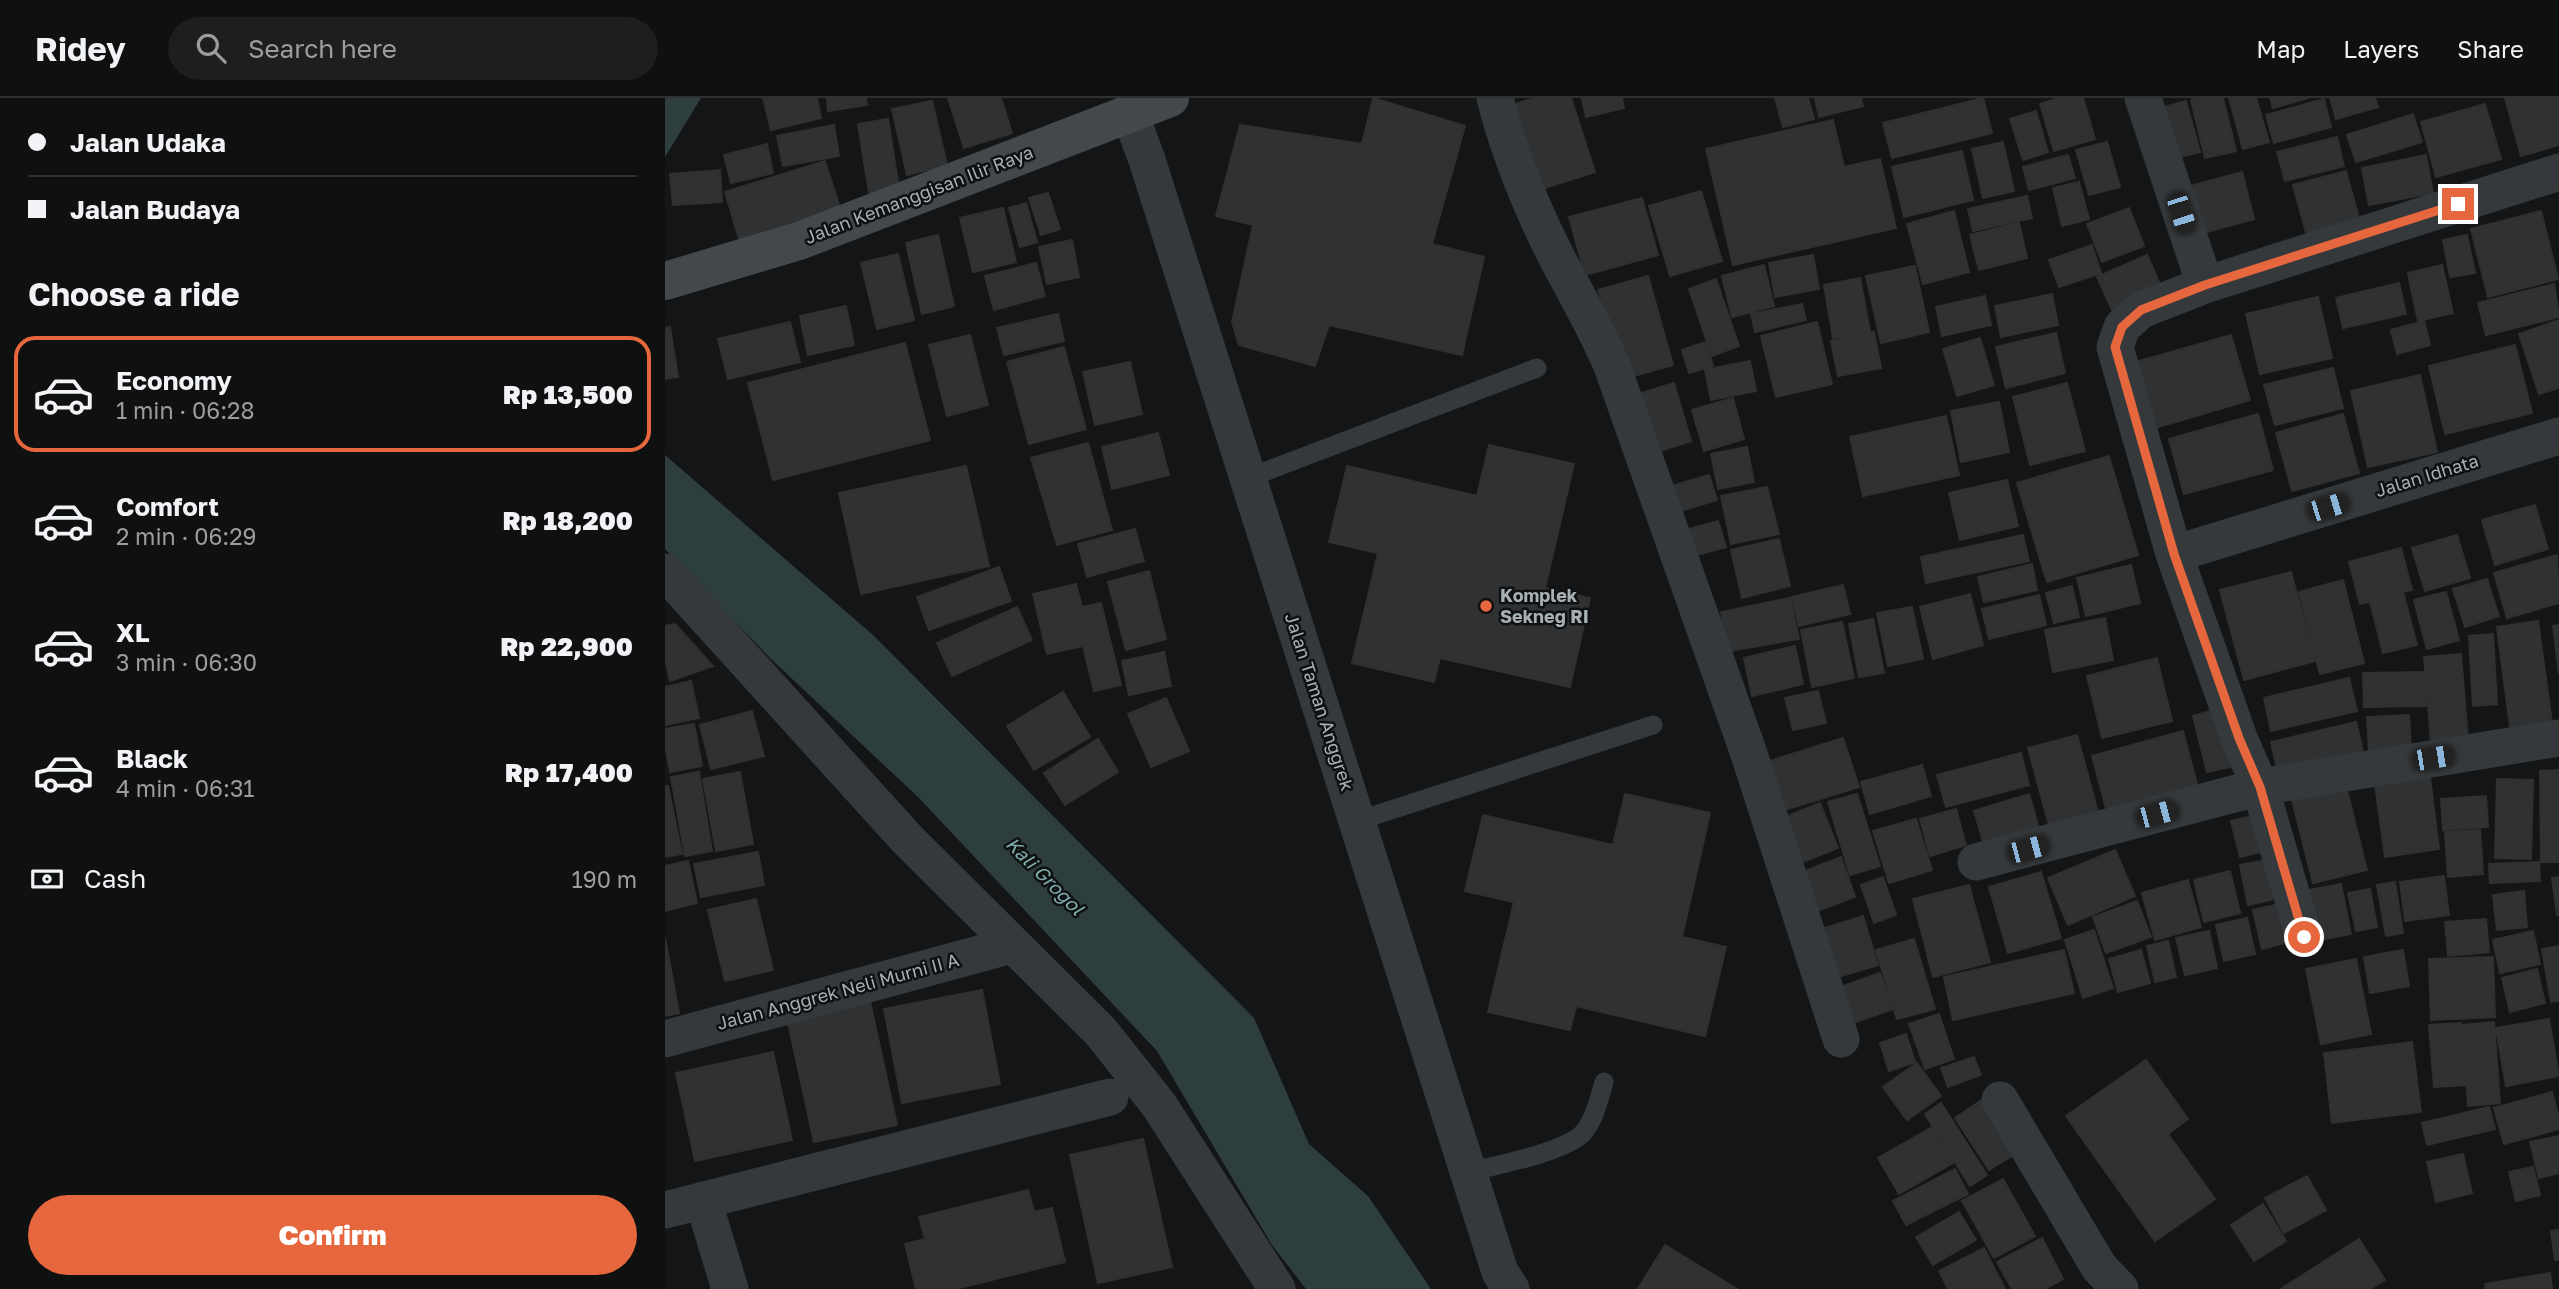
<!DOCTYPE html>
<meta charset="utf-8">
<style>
body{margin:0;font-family:"Golos Text",sans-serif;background:#1d1e1e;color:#f1f3f6;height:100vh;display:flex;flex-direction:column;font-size:26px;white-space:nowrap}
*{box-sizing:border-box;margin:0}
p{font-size:23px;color:#9b9d9f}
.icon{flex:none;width:38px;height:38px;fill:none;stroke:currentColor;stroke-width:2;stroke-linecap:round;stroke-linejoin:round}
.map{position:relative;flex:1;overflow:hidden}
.sheet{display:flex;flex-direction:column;background:#0f1010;width:665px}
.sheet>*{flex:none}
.top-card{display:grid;align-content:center;height:154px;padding:0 28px;background:#0f1010}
.end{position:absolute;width:32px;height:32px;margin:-16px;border:9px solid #e6673d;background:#fff;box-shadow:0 0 0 4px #fff}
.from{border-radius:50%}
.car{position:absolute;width:21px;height:42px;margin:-21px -10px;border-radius:9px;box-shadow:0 0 5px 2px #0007;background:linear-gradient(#222 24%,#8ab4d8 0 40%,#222 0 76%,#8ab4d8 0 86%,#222 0)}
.top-card b{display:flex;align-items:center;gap:24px;height:66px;font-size:26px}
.top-card b+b{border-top:2px solid #2f3030}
.top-card i{width:18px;height:18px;background:#f1f3f6}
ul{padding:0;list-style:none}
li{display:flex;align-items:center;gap:21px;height:116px;margin:0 14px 10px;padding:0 14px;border:4px solid transparent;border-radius:21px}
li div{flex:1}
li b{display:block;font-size:26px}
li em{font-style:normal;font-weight:800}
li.selected{border-color:#e6673d}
li>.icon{width:63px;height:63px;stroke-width:1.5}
h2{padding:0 28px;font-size:32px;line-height:84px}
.pay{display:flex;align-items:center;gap:18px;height:77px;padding:0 28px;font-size:26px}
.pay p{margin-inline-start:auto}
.cta{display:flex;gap:14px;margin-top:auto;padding:14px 28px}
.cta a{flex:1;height:80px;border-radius:42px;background:#e6673d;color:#fff;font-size:28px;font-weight:800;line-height:80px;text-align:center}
header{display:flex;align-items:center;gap:42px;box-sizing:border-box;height:98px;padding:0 35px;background:#0f1010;border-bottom:2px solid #2f3030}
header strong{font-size:33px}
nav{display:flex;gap:38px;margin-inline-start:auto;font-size:24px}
.search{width:490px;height:63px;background:#1d1e1e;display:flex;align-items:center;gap:18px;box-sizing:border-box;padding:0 24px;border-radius:38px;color:#9b9d9f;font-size:26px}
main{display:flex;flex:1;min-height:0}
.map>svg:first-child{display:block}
.water{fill:#2e3e3e}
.building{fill:#303132;stroke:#2f3032;stroke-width:2}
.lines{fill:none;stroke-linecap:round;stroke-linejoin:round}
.lane{stroke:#36393b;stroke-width:19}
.street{stroke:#36393b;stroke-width:37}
.secondary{stroke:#44484b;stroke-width:38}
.route{stroke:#e6673d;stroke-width:9}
.poi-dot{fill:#e6673d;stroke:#0f1011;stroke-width:2.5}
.labels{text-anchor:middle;stroke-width:5;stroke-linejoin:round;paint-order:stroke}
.street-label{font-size:18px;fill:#a7b1b5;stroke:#0f1011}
.poi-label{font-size:18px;font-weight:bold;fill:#a7b1b5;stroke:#0f1011;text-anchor:start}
.water-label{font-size:19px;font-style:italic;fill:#80acae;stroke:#0f1011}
</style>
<header>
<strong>Ridey</strong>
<div class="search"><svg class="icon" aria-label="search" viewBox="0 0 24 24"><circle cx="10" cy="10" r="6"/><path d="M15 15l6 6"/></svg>Search here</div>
<nav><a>Map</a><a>Layers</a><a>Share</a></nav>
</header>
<main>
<section class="sheet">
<div class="top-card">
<b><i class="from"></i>Jalan Udaka</b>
<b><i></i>Jalan Budaya</b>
</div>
<h2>Choose a ride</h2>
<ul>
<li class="selected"><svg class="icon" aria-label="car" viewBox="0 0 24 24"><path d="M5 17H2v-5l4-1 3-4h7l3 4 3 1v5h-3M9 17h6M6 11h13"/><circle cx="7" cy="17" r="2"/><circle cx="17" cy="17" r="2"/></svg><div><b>Economy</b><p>1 min · 06:28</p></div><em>Rp 13,500</em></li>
<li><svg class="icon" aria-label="car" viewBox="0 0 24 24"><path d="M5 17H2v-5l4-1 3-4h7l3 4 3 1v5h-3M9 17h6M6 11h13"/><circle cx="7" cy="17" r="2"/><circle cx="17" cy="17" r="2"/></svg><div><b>Comfort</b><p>2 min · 06:29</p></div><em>Rp 18,200</em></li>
<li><svg class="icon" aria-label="car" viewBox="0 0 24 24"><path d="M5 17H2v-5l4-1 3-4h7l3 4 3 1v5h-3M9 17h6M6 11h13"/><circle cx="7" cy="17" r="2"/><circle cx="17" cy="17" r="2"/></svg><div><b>XL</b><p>3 min · 06:30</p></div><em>Rp 22,900</em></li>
<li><svg class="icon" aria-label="car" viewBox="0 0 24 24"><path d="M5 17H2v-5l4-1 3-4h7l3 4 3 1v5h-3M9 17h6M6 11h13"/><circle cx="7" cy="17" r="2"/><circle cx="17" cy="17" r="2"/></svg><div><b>Black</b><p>4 min · 06:31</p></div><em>Rp 17,400</em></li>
</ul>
<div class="pay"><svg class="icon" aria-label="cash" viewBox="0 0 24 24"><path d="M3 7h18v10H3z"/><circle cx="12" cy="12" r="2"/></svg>Cash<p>190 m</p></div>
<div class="cta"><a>Confirm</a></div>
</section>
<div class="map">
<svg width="1894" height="1191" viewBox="0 0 1894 1191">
<rect width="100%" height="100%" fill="#141516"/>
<path class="water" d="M0,0H36L0,59Z
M0,357L208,537L589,920L644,1046L703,1098L766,1191H641L607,1147L492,953L254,700L107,562L0,451Z"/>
<path class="building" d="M98,0H152L156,20L106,32Z
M162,0H201L202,7L163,13Z
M283,0H336L347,35L299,50Z
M708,0L800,28L767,146L819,159L797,257L664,227L650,268L574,247L567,224L588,127L551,118L575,27L697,46Z
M870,0H906L930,74L867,94L841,9Z
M917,0H957L959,10L921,19Z
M1110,0H1143L1149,21L1118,29Z
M1150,0H1196L1198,8L1154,19Z
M1318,0L1327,35L1227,60L1218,25Z
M1394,0H1418L1430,41L1389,53L1375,6Z
M1533,0H1558L1571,53L1540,60L1526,2Z
M1564,0H1591L1604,44L1578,51Z
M1605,0H1643L1608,10Z
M1665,0H1710L1713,9L1671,21Z
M1840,0H1894V47L1856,58Z
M1659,1L1666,29L1609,45L1601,17Z
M267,3L282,67L242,77L227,11Z
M1521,3L1535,54L1502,62L1488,12Z
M1820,6L1836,61L1771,79L1756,24Z
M1371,13L1383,54L1358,62L1345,21Z
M1748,16L1757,44L1691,64L1682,37Z
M223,21L234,91L204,95L193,26Z
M1168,22L1179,69L1215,61L1231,130L1068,167L1041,51Z
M169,27L174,58L118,68L112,38Z
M1672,39L1679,68L1620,83L1612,54Z
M1338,44L1349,93L1318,100L1307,51Z
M1442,44L1455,89L1424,97L1411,52Z
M102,46L108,75L66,85L59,57Z
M1297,53L1308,102L1239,119L1227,69Z
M1403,57L1410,80L1364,92L1358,69Z
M1761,57L1768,95L1704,107L1697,70Z
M160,63L178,120L77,151L60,94Z
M55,72L57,104L8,107L5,76Z
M1681,73L1695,124L1642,138L1628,87Z
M1577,74L1589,121L1535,136L1522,89Z
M1414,84L1424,121L1397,128L1388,90Z
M1036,93L1057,163L1005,178L984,108Z
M383,95L395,131L376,137L364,100Z
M1362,98L1367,120L1308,133L1303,111Z
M977,100L993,157L920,177L904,119Z
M361,105L372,144L355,149L344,110Z
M338,110L351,164L308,174L295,120Z
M1464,110L1479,148L1437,164L1422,126Z
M1289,113L1304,174L1258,186L1242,126Z
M1876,113L1893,181L1823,199L1806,131Z
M1354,125L1362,160L1314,172L1305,137Z
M273,137L289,208L257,216L241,145Z
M1802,137L1810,175L1785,179L1778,142Z
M407,142L414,179L382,186L374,149Z
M1427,147L1436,175L1394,189L1384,162Z
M233,156L249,222L212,231L196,165Z
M1148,157L1154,191L1110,199L1104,165Z
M1482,157L1497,191L1448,214L1432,179Z
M371,165L380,198L329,212L320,178Z
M1099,167L1109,208L1067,219L1057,178Z
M1777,167L1788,215L1753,223L1743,175Z
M1250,168L1264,234L1216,245L1201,178Z
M983,178L1008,267L958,281L933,192Z
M1195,180L1205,234L1168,240L1159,187Z
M1051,181L1074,248L1047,258L1024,191Z
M1734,185L1741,216L1678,230L1671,200Z
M1889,186L1894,219L1821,237L1813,205Z
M1387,196L1393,227L1336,239L1330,208Z
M1320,198L1326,227L1277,238L1271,209Z
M1653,199L1667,260L1595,276L1581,216Z
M1137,206L1141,222L1090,234L1086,216Z
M181,208L189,247L143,257L135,218Z
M393,216L399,243L339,257L332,230Z
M1894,222V290L1874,296L1854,236Z
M1759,223L1765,247L1732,256L1726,232Z
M125,224L135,264L63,281L53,241Z
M1152,224L1167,286L1111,299L1096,238Z
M5,229L13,279L0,281V230Z
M1209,234L1216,270L1173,278L1166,243Z
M1391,235L1400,275L1341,290L1331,249Z
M305,237L323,307L282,318L264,247Z
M1566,237L1585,302L1490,330L1471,264Z
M1315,240L1329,287L1292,298L1278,251Z
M1041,244L1048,268L1024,275L1017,252Z
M240,245L265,342L108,382L83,285Z
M1850,247L1867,315L1780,336L1764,268Z
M399,249L421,331L364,346L342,264Z
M1085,263L1091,293L1046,302L1040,272Z
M465,264L477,316L430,327L418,274Z
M1668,270L1678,310L1610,327L1599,287Z
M1755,277L1772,354L1703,369L1686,293Z
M1009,285L1026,343L985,356L967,298Z
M1402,285L1420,353L1365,367L1348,299Z
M1068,300L1079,341L1039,353L1027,312Z
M1334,304L1344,354L1296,364L1286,313Z
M1593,316L1608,372L1519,396L1504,341Z
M1678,316L1694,375L1627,393L1611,335Z
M1281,318L1294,377L1198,398L1185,339Z
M493,335L504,377L447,391L437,349Z
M423,345L447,432L392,447L366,360Z
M824,347L909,366L880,490L925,500L905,589L775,560L769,584L687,565L713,455L664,444L682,368L812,398Z
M1082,349L1089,384L1053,391L1046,356Z
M1444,358L1473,457L1382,484L1352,385Z
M301,368L324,468L196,496L174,395Z
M1044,377L1052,402L1005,416L997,391Z
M1342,382L1353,428L1295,442L1284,395Z
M1102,389L1114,436L1066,446L1056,398Z
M1870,407L1883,451L1830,467L1817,422Z
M1053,423L1061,449L1024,459L1017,433Z
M470,431L479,463L422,479L413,446Z
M1358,437L1364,463L1261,485L1256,459Z
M1792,437L1805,480L1760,493L1747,450Z
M1114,441L1125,488L1077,500L1066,452Z
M1736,450L1747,492L1738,494L1752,547L1718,555L1705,504L1695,506L1684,464Z
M1892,457L1894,505L1842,520L1829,475Z
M1367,466L1372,492L1319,504L1313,479Z
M1466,467L1475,505L1421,518L1412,480Z
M334,469L346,503L264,532L252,499Z
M484,473L501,541L461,552L443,484Z
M1626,474L1650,563L1579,582L1555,492Z
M1822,481L1834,518L1800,529L1788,491Z
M1678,482L1699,565L1655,576L1634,494Z
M411,486L417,509L436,505L456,587L429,593L418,548L382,556L368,496Z
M1178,487L1185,516L1134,528L1127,499Z
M1407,488L1414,519L1389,525L1381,495Z
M1781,494L1794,542L1762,551L1749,502Z
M1305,496L1318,547L1268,561L1255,509Z
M1374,497L1381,527L1324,541L1317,511Z
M1125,500L1134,541L1064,553L1056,514Z
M352,509L367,542L287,578L272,545Z
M1247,509L1258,561L1223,568L1212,515Z
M1440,520L1448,562L1388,574L1380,532Z
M1208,521L1219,575L1194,579L1184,526Z
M1873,523L1888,632L1846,637L1832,529Z
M1177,524L1189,580L1147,589L1136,532Z
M10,526L48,568L5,583L0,561V528Z
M1894,527V576L1888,528Z
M1828,536L1832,606L1808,608L1804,538Z
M1130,548L1138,586L1087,598L1079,560Z
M499,554L506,588L464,597L457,563Z
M1796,556L1803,643L1766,645L1759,559Z
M1492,560L1507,623L1437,640L1422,578Z
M1760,574L1761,608L1699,609L1698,575Z
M1684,580L1692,613L1606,633L1599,600Z
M26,583L34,620L0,627V589Z
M1153,593L1161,625L1128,632L1120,600Z
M398,594L425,639L369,672L342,628Z
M501,600L524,653L486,669L463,616Z
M1559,609L1574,667L1542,674L1528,618Z
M87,613L99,658L46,671L35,627Z
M1744,617L1746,652L1704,655L1702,619Z
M1691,624L1699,658L1614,679L1606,644Z
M29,626L37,668L5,674L0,647V631Z
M1518,633L1533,690L1442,714L1427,658Z
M1412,637L1433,714L1384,727L1363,650Z
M1178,640L1194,689L1110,715L1095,666Z
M433,641L453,674L400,707L379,675Z
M1356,655L1364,687L1281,709L1272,677Z
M1763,664L1774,751L1720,759L1708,672Z
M1257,667L1266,698L1205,716L1196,684Z
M1894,672V764H1876L1875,673Z
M34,674L47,753L20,758L6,679Z
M75,674L88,746L51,753L38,681Z
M1679,680L1702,772L1648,785L1625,694Z
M1832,681L1868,682L1866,761L1830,760Z
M0,688H3L17,756L0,759Z
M960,696L1045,715L1017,839L1061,849L1040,938L911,908L905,932L823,914L849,804L800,793L818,717L948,747Z
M1192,696L1215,768L1185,777L1163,704Z
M1364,696L1376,737L1321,753L1309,713Z
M1821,698L1823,729L1778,732L1776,701Z
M1155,705L1173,750L1138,764L1120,719Z
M1291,711L1301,747L1265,758L1255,721Z
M1592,717L1600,753L1575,759L1566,723Z
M1251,721L1267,772L1224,785L1208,733Z
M1815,732L1818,776L1783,779L1780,734Z
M1450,752L1470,798L1403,827L1383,780Z
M93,754L99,787L36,799L29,766Z
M1176,759L1190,799L1144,816L1129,777Z
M1606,761L1614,800L1583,807L1575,767Z
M23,763L32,805L0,813V768Z
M1874,764L1875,783L1825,785L1824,766Z
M1565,773L1575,815L1539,824L1529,782Z
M1376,774L1396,840L1343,855L1324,789Z
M1779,778L1784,817L1740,823L1735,784Z
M1218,779L1231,817L1209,825L1196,787Z
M1894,779V817H1892L1887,780Z
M1523,782L1536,829L1490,842L1477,795Z
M1730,784L1738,835L1721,838L1712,787Z
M1676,786L1686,836L1643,844L1633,794Z
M1304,787L1325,864L1268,879L1248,801Z
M1705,791L1712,829L1691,833L1683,795Z
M1859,793L1862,829L1832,832L1828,797Z
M91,801L108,872L60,883L43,812Z
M1472,803L1486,839L1441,855L1428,819Z
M1619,805L1628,843L1597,851L1588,812Z
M1198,818L1213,867L1163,882L1148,834Z
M1582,820L1590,856L1559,863L1551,827Z
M1821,821L1824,854L1783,858L1780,824Z
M1429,832L1448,890L1418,900L1400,842Z
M1544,833L1552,870L1520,877L1511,840Z
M1868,833L1875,866L1835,875L1828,842Z
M0,840L14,915L0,918Z
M1249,841L1270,911L1232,921L1211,852Z
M1503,843L1511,879L1490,884L1482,848Z
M1894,848V903L1886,904L1877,851Z
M1399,852L1409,895L1288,922L1279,879Z
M1476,852L1485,885L1453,894L1444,861Z
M1738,852L1744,888L1705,895L1699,859Z
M1828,859L1830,919L1766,922L1764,861Z
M1691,861L1706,936L1656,946L1641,871Z
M1872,871L1880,905L1845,914L1837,880Z
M1215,875L1228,911L1177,929L1164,893Z
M317,892L335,986L237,1005L219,911Z
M203,894L232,1027L149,1044L120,911Z
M1274,916L1289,961L1260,971L1244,926Z
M1884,921L1894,978L1841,988L1831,930Z
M1829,924L1835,1005L1803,1008L1797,927Z
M1796,925L1802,987L1769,989L1764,927Z
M1241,936L1250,964L1224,973L1215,945Z
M1747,944L1756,1014L1667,1025L1659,955Z
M108,954L127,1042L30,1063L11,975Z
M1309,959L1316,977L1283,989L1276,970Z
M1481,962L1523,1021L1503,1036L1550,1101L1490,1143L1401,1018Z
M1252,965L1276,998L1242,1022L1218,989Z
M1887,994L1894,1020V1031L1839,1046L1829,1010Z
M1317,1002L1352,1055L1324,1072L1290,1020Z
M1276,1005L1322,1077L1305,1088L1260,1016Z
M1824,1009L1830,1031L1762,1047L1757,1025Z
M1267,1029L1288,1065L1234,1096L1213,1060Z
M1894,1038V1075L1874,1080L1865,1044Z
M478,1041L507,1169L433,1185L405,1057Z
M1798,1056L1807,1095L1771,1104L1762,1064Z
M1868,1069L1875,1097L1851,1103L1844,1074Z
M1290,1071L1303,1096L1241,1127L1228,1103Z
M1642,1078L1661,1112L1619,1135L1600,1100Z
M1338,1081L1370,1138L1329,1160L1297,1103Z
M363,1092L369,1114L387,1110L400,1164L290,1191H251L240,1146L260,1141L254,1119Z
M1598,1106L1621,1143L1589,1163L1566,1127Z
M1294,1114L1311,1142L1268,1167L1251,1139Z
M1894,1132V1162H1890L1886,1133Z
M1377,1140L1398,1181L1380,1191H1347L1332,1164Z
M1694,1141L1720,1182L1705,1191H1616Z
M1000,1147L1072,1191H973Z
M1319,1150L1340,1191H1283L1274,1173Z
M1885,1175L1887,1191H1821L1820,1186Z"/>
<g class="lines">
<path class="lane" d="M583,380L872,270
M692,723L988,627
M804,1074C832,1067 900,1054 918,1035C930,1021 934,1001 939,984"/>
<path class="street" d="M830,0C844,55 867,111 893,162C912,197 931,231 947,268L1083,653L1176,941
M1478,0L1540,187
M465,16L482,62L835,1174L846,1191
M1509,456L1894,338
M0,474L242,741L436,934L494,1007L612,1191
M1311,764L1595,689L1894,640
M1639,839L1595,689L1574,640L1509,456L1450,249L1457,229L1476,212L1540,187L1894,74
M0,941L347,847
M1335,1002L1434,1169L1455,1191
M38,1102L65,1191
M0,1112L445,999"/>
<path class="secondary" d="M0,183L134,143L505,0"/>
</g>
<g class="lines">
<path class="route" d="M1639,839L1595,689L1574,640L1509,456L1450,249L1457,229L1476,212L1540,187L1793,106"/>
</g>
<circle class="poi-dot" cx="821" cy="508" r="7"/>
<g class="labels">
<g class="street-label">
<text transform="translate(254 97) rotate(-21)" y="6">Jalan Kemanggisan Ilir Raya</text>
<text transform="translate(1762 378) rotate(-17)" y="6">Jalan Idhata</text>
<text transform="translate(654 604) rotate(72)" y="6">Jalan Taman Anggrek</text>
<text transform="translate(173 894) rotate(-15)" y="6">Jalan Anggrek Neli Murni II A</text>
</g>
<g class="poi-label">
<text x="835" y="504">Komplek<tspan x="835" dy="21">Sekneg RI</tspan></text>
</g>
<g class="water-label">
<text transform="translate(380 778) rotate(45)" y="7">Kali Grogol</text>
</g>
</g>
</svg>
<i class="end from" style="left:1639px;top:839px"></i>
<i class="end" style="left:1793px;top:106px"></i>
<i class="car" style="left:1516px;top:115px;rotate:162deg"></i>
<i class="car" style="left:1663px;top:409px;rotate:73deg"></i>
<i class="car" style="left:1768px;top:660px;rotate:81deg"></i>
<i class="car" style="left:1492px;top:716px;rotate:75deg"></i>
<i class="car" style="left:1363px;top:751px;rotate:75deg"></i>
</div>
</main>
